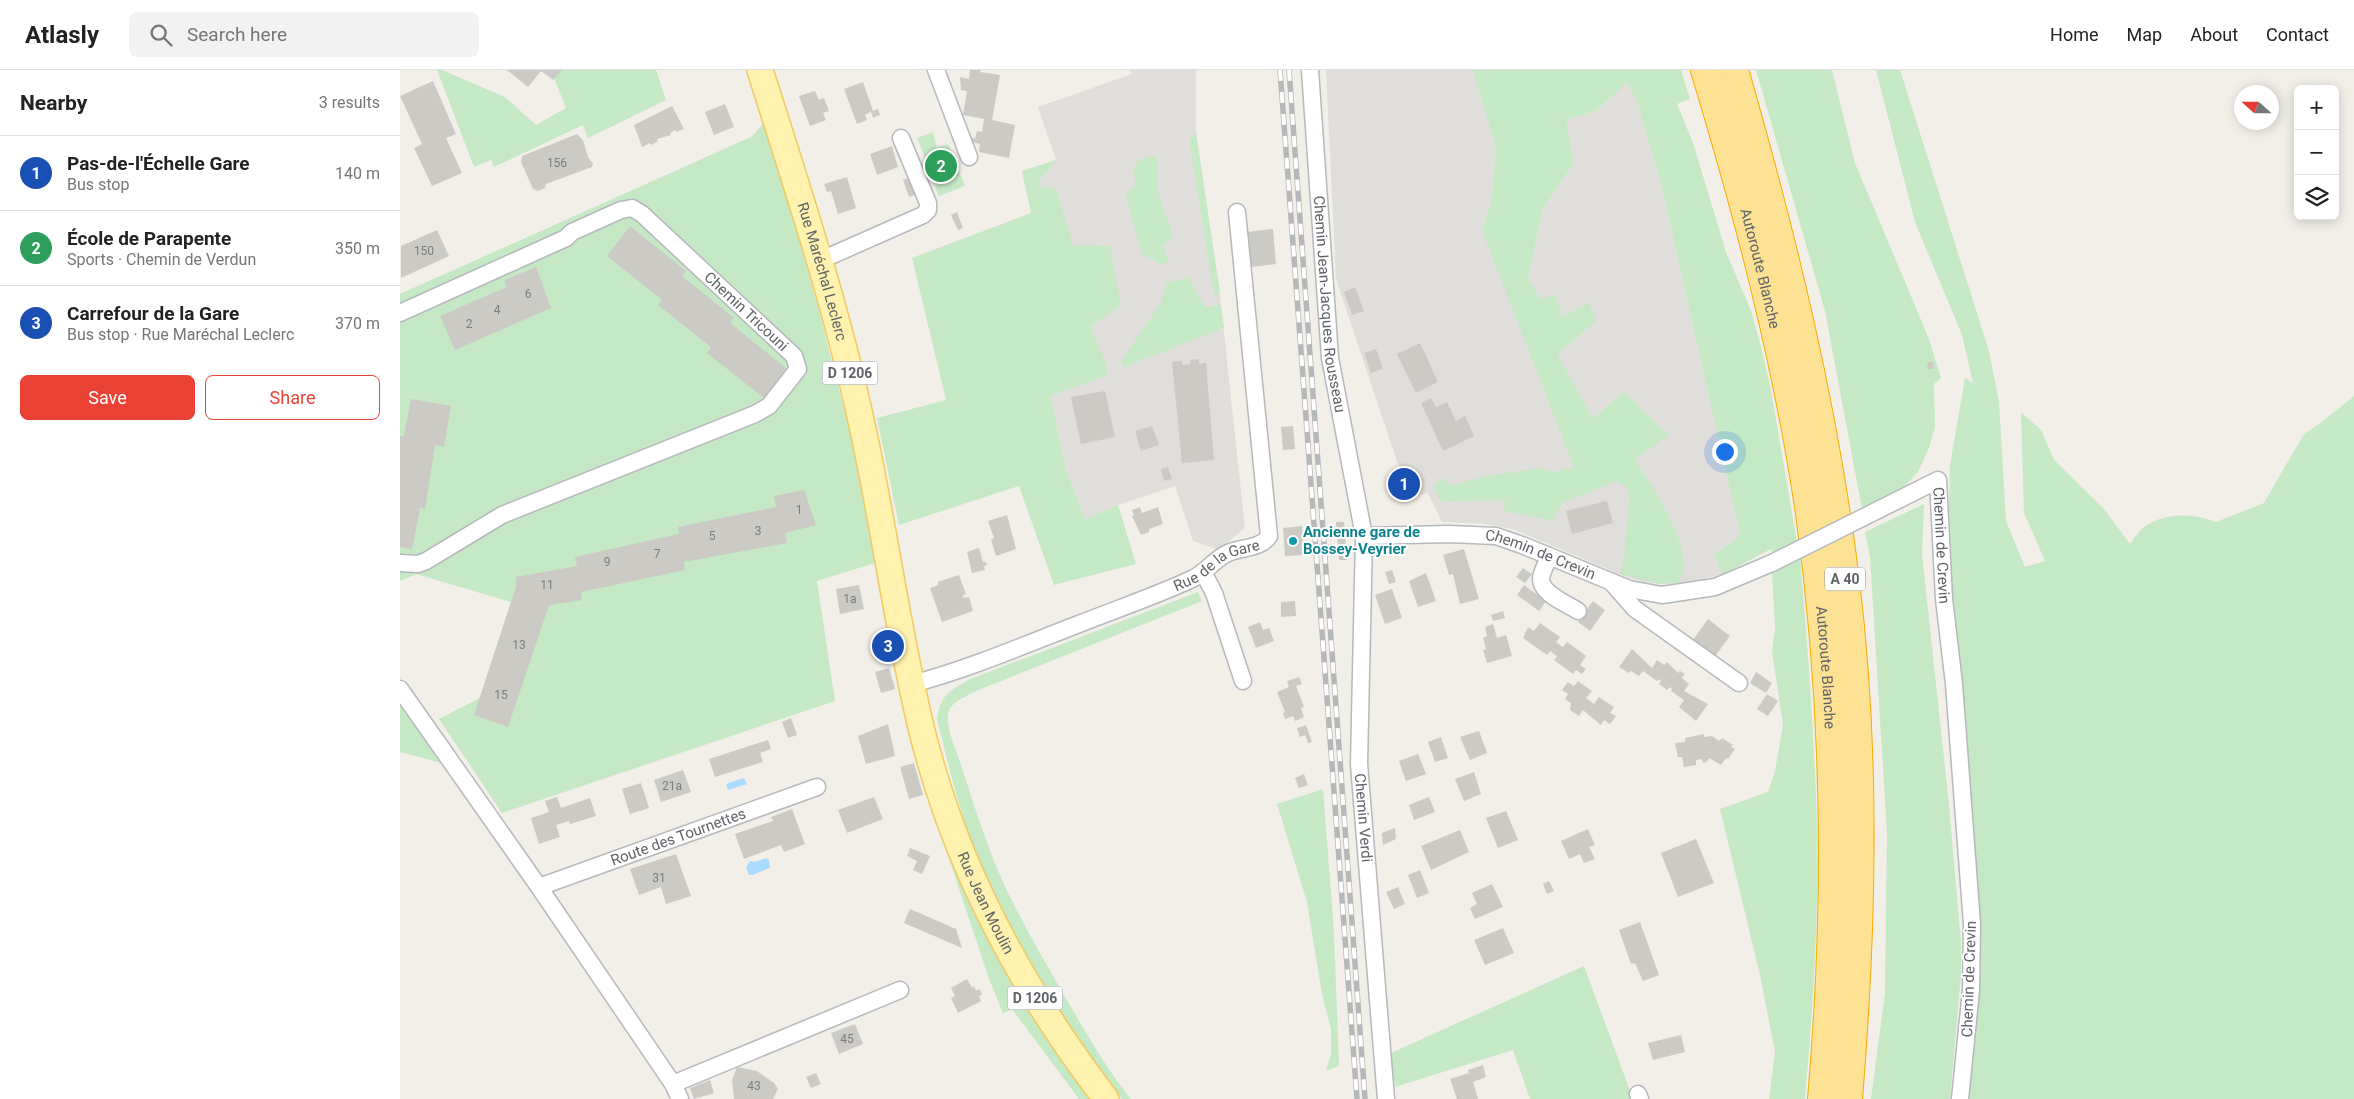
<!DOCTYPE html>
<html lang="en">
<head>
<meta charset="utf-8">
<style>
	:root { --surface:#fff; --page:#f2f2f2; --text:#222; --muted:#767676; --line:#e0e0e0; --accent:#ea4335 }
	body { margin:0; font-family:Roboto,sans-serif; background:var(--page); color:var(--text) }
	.controls { position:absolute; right:15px; top:15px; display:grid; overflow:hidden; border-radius:8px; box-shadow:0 2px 12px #0003 }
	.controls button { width:45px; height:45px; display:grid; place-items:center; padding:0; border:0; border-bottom:1px solid var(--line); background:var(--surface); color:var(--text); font:25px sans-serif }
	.compass { position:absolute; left:1834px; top:15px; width:45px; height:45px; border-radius:50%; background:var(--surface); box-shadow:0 2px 12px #0003; rotate:291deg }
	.you { position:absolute; left:1324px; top:381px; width:18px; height:18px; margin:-12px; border:4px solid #fff; border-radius:50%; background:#1a73e8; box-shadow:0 0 0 8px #1a73e833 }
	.badge { display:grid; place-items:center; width:32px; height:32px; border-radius:50%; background:var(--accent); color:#fff; font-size:16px; font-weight:700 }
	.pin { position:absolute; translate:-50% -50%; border:2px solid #fff; box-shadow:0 1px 5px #0006 }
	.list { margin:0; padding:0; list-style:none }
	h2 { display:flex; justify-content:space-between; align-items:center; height:65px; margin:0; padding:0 20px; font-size:21px }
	h2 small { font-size:16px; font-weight:400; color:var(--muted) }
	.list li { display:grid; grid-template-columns:32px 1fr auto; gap:15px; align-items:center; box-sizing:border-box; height:75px; padding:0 20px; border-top:1px solid var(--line) }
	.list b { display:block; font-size:19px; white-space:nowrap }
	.list p { margin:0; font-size:16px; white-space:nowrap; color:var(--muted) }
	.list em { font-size:16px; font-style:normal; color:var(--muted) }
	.actions { display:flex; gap:10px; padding:15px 20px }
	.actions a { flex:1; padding:11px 0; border:1px solid var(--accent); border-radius:8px; text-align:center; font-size:18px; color:var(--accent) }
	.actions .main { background:var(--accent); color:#fff }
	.icon { flex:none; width:28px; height:28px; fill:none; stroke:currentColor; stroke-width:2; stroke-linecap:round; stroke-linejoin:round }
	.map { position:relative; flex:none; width:1954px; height:1029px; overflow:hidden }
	header { display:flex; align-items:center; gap:30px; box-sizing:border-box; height:70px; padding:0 25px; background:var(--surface); border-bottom:1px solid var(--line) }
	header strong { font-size:24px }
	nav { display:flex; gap:28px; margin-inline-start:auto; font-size:18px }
	.search { width:350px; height:45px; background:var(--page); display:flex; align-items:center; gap:12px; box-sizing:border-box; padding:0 18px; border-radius:8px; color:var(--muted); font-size:19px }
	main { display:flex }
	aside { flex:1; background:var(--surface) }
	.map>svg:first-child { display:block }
	.industrial { fill:#e0deda }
	.green { fill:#c5e8c5 }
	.water { fill:#aadaff }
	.building { fill:#cccac5 }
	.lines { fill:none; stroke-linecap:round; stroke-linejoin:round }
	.street-casing { stroke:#b5b8bc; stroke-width:19 }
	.primary-casing { stroke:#f2c960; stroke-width:28 }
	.highway-casing { stroke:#f9ab00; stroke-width:30 }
	.street { stroke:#fff; stroke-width:16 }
	.primary { stroke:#fff2af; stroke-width:25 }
	.highway { stroke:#fde293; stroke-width:28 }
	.rail-casing { stroke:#b6b7b8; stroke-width:5.5 }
	.rail { stroke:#fff; stroke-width:4; stroke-dasharray:11; stroke-linecap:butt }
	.street-bridge-casing { stroke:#b5b8bc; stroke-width:19; stroke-linecap:butt }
	.street-bridge { stroke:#fff; stroke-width:16 }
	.culture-dot { fill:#0f9aa8; stroke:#fff; stroke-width:2 }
	.labels { text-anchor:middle; stroke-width:4; stroke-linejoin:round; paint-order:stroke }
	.number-label { font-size:12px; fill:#7a7d7f }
	.shield { fill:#fff; stroke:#8f9295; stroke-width:1 }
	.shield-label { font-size:14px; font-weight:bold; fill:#5f6368 }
	.street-label { font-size:15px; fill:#5f6368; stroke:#fff }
	.culture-label { font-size:15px; font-weight:bold; fill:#0d838f; stroke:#fff; text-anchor:start }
</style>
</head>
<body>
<header>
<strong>Atlasly</strong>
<div class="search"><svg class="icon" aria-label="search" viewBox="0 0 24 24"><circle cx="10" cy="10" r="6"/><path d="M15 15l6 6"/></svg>Search here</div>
<nav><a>Home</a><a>Map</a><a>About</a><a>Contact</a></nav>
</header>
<main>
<aside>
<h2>Nearby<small>3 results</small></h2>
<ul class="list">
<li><span class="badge" style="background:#1a4fb4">1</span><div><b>Pas-de-l'Échelle Gare</b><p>Bus stop</p></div><em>140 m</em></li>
<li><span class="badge" style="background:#2e9e5b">2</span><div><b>École de Parapente</b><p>Sports · Chemin de Verdun</p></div><em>350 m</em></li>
<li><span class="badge" style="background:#1a4fb4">3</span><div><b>Carrefour de la Gare</b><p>Bus stop · Rue Maréchal Leclerc</p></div><em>370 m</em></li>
</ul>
<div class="actions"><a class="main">Save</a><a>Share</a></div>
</aside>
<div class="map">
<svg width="1954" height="1029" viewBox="0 0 1954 1029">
	<rect width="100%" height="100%" fill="#f1efe8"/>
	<g class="industrial">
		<path d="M730,0H796V63L819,217L845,458L828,472V483L793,471L775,416L718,435L686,449L666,401L651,326L674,316L622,101L656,90L638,37L732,4Z"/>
		<path d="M926,0H1072L1096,77L1091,132L1082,161L1128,208L1143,138L1174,93L1166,50L1196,41L1227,11L1237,32L1261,114L1340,465L1314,485L1323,504L1290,512L1260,514L1244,512L1226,507L1113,459L1085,454L1042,452L1028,423L1014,426L1006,405L998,394L936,209Z"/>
	</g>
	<g class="green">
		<path d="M37,0H42L105,27L136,55L166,38L151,0H256L266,30L188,68L183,55L94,97L91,90L74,97Z"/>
		<path d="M1072,0H1281L1290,29L1277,34L1293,73L1326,182L1351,241L1358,265L1370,315L1397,472L1372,483L1371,479L1323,504L1314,485L1340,465L1261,114L1237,32L1227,12L1196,41L1166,50L1174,93L1143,138L1128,209L1141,229L1155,225L1163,246L1188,233L1197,251L1157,284L1193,348L1224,322L1269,365L1235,390C1253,417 1283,462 1284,495C1285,501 1280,508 1278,513L1260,514L1220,504L1224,488L1230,423L1225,416L1217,411L1162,433L1153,451L1104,441L1105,430L1042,432L1034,418L1039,410L1045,408L1050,416L1086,406L1139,398L1155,402L1174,397L1082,161L1091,132L1096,77Z"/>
		<path d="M1356,0H1432L1455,93L1529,269L1541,308L1534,314L1535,357L1529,378L1518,402L1500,421L1462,439L1425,241Z"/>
		<path d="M1476,0H1500L1589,281L1599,332L1606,451L1625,497L1645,491L1624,443L1621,342L1641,360L1654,390L1703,438L1730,474C1734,469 1738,462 1743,458C1763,442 1793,443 1816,452L1864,433L1904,364L1922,352L1954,326V1029H1569L1580,885L1557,562L1548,476L1550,395L1565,308L1573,313L1562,265L1515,152Z"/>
		<path d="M365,52L418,237L451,367L475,493L417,511L435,631L102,743L39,649L80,628L111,532L16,504L0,511V224L351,67Z"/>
		<path d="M533,62L537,78L548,74L565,116L539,126L526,94L541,88L538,79L524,85L517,68Z"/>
		<path d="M796,63L820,224H814L789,70Z"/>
		<path d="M748,87H757L758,123L773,166L763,176L769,192L760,194L742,184L726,127L731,118L736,117L733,101L738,91Z"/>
		<path d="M656,90L638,112L643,118H654L657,123L673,175L710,176L721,236L690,256L707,297L706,306L651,326L666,401L686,449L718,435L736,494L654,515L619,416L499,455L477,348L546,330L512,188L631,143L622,101Z"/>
		<path d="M788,207L805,237L821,235L824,258L724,297L721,291L762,231L766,213Z"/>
		<path d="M1524,434L1522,484L1549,735L1561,872V904L1550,1029H1471L1485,923L1487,762L1470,487L1465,462Z"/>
		<path d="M1400,488C1408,576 1414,664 1417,753C1419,845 1413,937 1405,1029H1369L1375,982L1360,905L1320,739L1368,722L1375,701L1383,655L1372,581L1375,558L1372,501Z"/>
		<path d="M798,522L802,531L591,615C581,619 553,630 549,640C544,656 556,679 561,695C570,723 579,751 589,778C608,830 638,879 665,927C686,962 705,997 731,1029H722C654,943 590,840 559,734C551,706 544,678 537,649C541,625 548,622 568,610Z"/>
		<path d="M0,629L45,694L0,682Z"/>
		<path d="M923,719L934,862L939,996L926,1001L931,984V959L922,924L907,832L877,734Z"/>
		<path d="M547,782C585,871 629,953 690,1029H679L612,939L603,943L589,909Z"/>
		<path d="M1184,896L1233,1029H1130L1113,980L995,1017L991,983Z"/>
	</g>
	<g class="water">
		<path d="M344,708L347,714L328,720L326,714Z"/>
		<path d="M366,788L369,790L370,798L352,805H349L346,798L350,791L355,792Z"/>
	</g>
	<g class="building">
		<path d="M107,0H162L153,10L141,1L128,17Z"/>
		<path d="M570,0H581L580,2L600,5L592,50L615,55L609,88L579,82L580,74L572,72V68L575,69L577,61L582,62L584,49L563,45L567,21L561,20L560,7L569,9Z"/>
		<path d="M33,11L56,64L46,68L62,103L32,116L14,78L22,74L0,26Z"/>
		<path d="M463,12L473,41L478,39L480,45L473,48L471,42L465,45L467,50L457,54L444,19Z"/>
		<path d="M415,21L419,30L424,28L429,41L423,43L426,50L410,56L399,26Z"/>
		<path d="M325,34L334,57L314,65L305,42Z"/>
		<path d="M272,36L284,59L276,62L275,60L270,63L271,65L257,69L258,71L251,75L250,73L242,77L234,55Z"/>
		<path d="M177,64L183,70L188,87L193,94L192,97L146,114L145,118L138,121L133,119L121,92L122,86Z"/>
		<path d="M492,76L498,97L477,105L470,84Z"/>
		<path d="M538,79L541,88L527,93L524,85Z"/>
		<path d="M447,107L456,138L438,144L431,121L427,122L424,114Z"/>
		<path d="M510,107L517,124L509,127L503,110Z"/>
		<path d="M557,142L563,158L558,160L551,145Z"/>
		<path d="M230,156L286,201L282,206L334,248L330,253L387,299L364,328L307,283L311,277L258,235L262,230L207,186Z"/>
		<path d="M873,159L876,194L851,197L847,162Z"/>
		<path d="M37,160L49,186L1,208V176Z"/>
		<path d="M136,197L151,238L55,280L40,246L107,217L104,210Z"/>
		<path d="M955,217L964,241L952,245L944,222Z"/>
		<path d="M1020,273L1038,312L1016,323L997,284Z"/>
		<path d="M976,279L983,299L971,303L964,283Z"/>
		<path d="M799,289V294L806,293L814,390L782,393L772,292L782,291V295L790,294V290Z"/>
		<path d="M1528,292H1534L1533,299H1527Z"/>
		<path d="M705,321L715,367L681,374L671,327Z"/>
		<path d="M1031,328L1036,337L1047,332L1056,351L1065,346L1074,366L1043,381L1021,333Z"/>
		<path d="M11,329L51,336L44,377L35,375L25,439L20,438L12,479L0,477V366H4Z"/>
		<path d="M752,356L759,375L741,381L735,361Z"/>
		<path d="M893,356L895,379L883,380L881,357Z"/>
		<path d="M768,397L772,409L764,411L761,399Z"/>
		<path d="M404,420L416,455L385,463L387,473L284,492L285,500L181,522L182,530L149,535L108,657L74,645L116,517V507L177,496L175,487L279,464L278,457L376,437L374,426Z"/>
		<path d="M1207,431L1213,453L1172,464L1166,441Z"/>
		<path d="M740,437L742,443L758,437L763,454L749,459V462L741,465L732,446L734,445L732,440Z"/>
		<path d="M607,445L616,479L596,486L591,470L594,468L588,451Z"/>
		<path d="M936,452H944L947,490H939Z"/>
		<path d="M902,456L904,485L885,486L883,458Z"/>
		<path d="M579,478L583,492H586L587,495L584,496L585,500L572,503L567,482Z"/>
		<path d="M1064,479L1079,529L1060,534L1053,504L1049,505L1043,485Z"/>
		<path d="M1123,498L1132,504L1125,513L1116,507Z"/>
		<path d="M992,500L996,512L989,514L985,502Z"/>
		<path d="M1026,503L1036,531L1018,537L1009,511Z"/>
		<path d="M559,505L566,524L563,525V528L569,527L573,541L542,552L530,518L538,515V512Z"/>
		<path d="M459,515L464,539L440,544L436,519Z"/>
		<path d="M1124,515L1146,531L1139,541L1117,525Z"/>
		<path d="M992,519L1002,548L985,554L975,525Z"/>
		<path d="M895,531L896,546L881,547V532Z"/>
		<path d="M1193,531L1205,540L1190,561L1178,552Z"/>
		<path d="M1103,541L1105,548L1093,551L1091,545Z"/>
		<path d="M1308,549L1330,566L1316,585L1293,570Z"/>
		<path d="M860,552L863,560L869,558L874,571L856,578L848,557Z"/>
		<path d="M1140,553L1160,567L1156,572L1163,577L1167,572L1186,586L1180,595L1186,599L1182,604L1176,600L1173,604L1154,590L1157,586L1150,581L1147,585L1123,568L1128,557L1134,561Z"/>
		<path d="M1093,554L1097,568L1106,565L1112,586L1087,593L1083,580L1086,579L1083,568L1087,566L1085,557Z"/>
		<path d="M1232,579L1252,598L1257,590L1264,595L1267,592L1278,603L1280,601L1285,604L1282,608L1289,614L1284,621L1308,634L1296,651L1279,637L1284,630L1271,621L1272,619L1270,617L1267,620L1259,614L1261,611L1259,609L1257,611L1243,601L1239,606L1231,601L1229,603L1219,597Z"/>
		<path d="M489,598L495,619L481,623L475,602Z"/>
		<path d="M1356,602L1372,613L1366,623L1350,613Z"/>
		<path d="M899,607L902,614L896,616L904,637L901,638L904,647L895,651L893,646L885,649L883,643L885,642L877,622L889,617L887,611Z"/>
		<path d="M1178,611L1192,621L1186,628L1194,634L1199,627L1214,637L1210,643L1216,646L1210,654L1204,650L1201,655L1183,640L1179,646L1170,640L1171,633L1165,629L1168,624L1162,620L1168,612L1174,616Z"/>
		<path d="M1367,624L1378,631L1368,646L1357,639Z"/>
		<path d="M391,648L397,665L388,668L382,652Z"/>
		<path d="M488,654L495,686L466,694L458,666Z"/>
		<path d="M906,655L912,672L908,673L905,665L900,667L897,658Z"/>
		<path d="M1079,661L1087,683L1070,690L1060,667Z"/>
		<path d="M1304,664V667L1312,666L1319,671L1322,668L1333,675L1331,677L1335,679L1328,689L1326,688L1321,695L1309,688L1307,692L1303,693L1302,689L1296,690V695L1284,697L1282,687H1278L1275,673L1285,672V668Z"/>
		<path d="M1041,667L1048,688L1035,692L1028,672Z"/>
		<path d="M368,670L371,679L360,683L363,692L315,707L309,689Z"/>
		<path d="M1018,684L1026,704L1006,711L999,691Z"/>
		<path d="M514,693L523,725L509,729L500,697Z"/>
		<path d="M283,700L291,722L261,732L254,710Z"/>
		<path d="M1074,702L1081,724L1064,731L1055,709Z"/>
		<path d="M904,704L908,715L899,718L895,708Z"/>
		<path d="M241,713L249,738L230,744L222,719Z"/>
		<path d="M157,727L161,738L190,728L196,746L170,754L169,751L156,755L160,767L139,774L131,748L149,742L145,731Z"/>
		<path d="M474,727L483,749L447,763L438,740Z"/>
		<path d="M1029,727L1035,742L1014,750L1009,735Z"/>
		<path d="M392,739L405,774L384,782L381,775L344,789L335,764L373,751L371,747Z"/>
		<path d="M1106,741L1118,770L1098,778L1086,748Z"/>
		<path d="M995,758L996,769L983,775L982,763Z"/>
		<path d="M1188,759L1195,775L1189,777L1195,789L1184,793L1180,784L1169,789L1161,771Z"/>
		<path d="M1060,760L1069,782L1031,800L1021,776Z"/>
		<path d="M1296,769L1314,813L1278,827L1261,783Z"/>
		<path d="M510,778L530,786L522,804L513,800L517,791L507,786Z"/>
		<path d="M276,784L291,826L266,834L261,817L239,825L230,799Z"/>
		<path d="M1020,800L1029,823L1017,828L1008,805Z"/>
		<path d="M1149,811L1154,821L1147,824L1143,814Z"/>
		<path d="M1092,814L1103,837L1075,849L1070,838L1077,834L1072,823Z"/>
		<path d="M998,817L1005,834L994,839L986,822Z"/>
		<path d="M510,839L556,859L562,878L504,853Z"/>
		<path d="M1240,852L1259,905L1243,911L1235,893L1231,894L1219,860Z"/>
		<path d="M1103,858L1114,883L1085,895L1074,870Z"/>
		<path d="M567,909L572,918L574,916L576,921L579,919L582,924L579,926L581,931L558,943L551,928L555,926L551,918Z"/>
		<path d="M455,954L463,974L439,984L431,963Z"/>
		<path d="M1281,965L1285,982L1253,990L1248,973Z"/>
		<path d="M1083,995L1086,1007L1073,1012L1078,1029H1057L1050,1009L1069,1003L1068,1000Z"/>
		<path d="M337,997L357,1001L374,1013L378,1019L373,1029H334L332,1010Z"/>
		<path d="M416,1003L421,1014L411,1018L406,1007Z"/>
		<path d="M310,1010L314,1023L294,1029L290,1018Z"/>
	</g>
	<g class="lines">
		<g class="street-casing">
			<g id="street">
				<path d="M536,0L569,87"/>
				<path id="s1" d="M910,0L930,288L964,466L959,694L986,1029"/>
				<path d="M419,191L523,145L528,140V133L501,68"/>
				<path id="s2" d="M0,243L166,168L172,162L221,140L232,138L242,144L394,286L398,299L369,336L355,344L102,445L26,491L18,494L0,493"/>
				<path id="s3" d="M1500,429L1538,410L1544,529L1554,614L1572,854L1571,920L1560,1029"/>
				<path id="s4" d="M964,466L1049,464L1096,466L1122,475L1229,519L1262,525L1315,517L1372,493"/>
				<path d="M1149,486C1147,493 1142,501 1141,508C1140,524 1168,534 1178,541"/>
				<path d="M803,502L814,523L843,611"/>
				<path d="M1212,513L1235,539L1339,613"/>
				<path id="s5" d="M512,614C569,599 624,575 679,554C717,539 755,526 792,509C806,503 814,489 828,483C841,477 861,479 869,466L837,142"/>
				<path d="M0,619L139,817L273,1014L280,1029"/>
				<path id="s6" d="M139,817L417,717"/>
				<path d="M273,1014L500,920"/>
				<path d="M1238,1024L1240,1029"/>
			</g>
		</g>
		<g class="primary-casing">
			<g id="primary">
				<path id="s7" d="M360,0C397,117 436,234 462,355C484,455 497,557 521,657C554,794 621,918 706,1029"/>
			</g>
		</g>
		<g class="highway-casing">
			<g id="highway">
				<path id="s8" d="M1305,0C1349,145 1388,293 1410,443C1437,637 1439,834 1422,1029"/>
				<path d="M1334,0C1382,168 1424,337 1445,511C1466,683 1462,857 1448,1029"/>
			</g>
		</g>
		<use href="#street" class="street"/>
		<use href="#primary" class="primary"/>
		<use href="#highway" class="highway"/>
		<g class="rail-casing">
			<g id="rail">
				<path d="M880,0L957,1029"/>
				<path d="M889,0L965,1029"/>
			</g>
		</g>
		<use href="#rail" class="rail"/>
		<g class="street-bridge-casing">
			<path id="street-bridge" d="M1372,493L1500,429"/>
		</g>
		<use href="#street-bridge" class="street-bridge"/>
	</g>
	<circle class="culture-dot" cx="893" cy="471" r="5"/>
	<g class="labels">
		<g class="number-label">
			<text x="157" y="97">156</text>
			<text x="24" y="185">150</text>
			<text x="128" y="228">6</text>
			<text x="97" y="244">4</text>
			<text x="69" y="258">2</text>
			<text x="399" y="444">1</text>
			<text x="358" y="465">3</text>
			<text x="312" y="470">5</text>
			<text x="257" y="488">7</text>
			<text x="207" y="496">9</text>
			<text x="147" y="519">11</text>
			<text x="450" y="533">1a</text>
			<text x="119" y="579">13</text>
			<text x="101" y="629">15</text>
			<text x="272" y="720">21a</text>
			<text x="259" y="812">31</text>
			<text x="447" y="973">45</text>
			<text x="354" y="1020">43</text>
		</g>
		<g class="shield">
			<rect x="422.5" y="291.5" width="55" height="23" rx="4"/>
			<rect x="1425" y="497.5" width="40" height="23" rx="4"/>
			<rect x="607.5" y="916.5" width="55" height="23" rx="4"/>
		</g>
		<g class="shield-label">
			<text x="450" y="308">D 1206</text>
			<text x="1445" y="514">A 40</text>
			<text x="635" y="933">D 1206</text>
		</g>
		<g class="street-label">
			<text dy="5" stroke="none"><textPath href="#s8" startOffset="206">Autoroute Blanche</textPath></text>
			<text dy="5" stroke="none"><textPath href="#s7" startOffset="211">Rue Maréchal Leclerc</textPath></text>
			<text dy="5" stroke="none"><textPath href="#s1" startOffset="235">Chemin Jean-Jacques Rousseau</textPath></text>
			<text dy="5" stroke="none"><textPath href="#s2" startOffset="410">Chemin Tricouni</textPath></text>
			<text dy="5" stroke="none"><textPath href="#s3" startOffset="108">Chemin de Crevin</textPath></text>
			<text dy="5" stroke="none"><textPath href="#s4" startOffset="180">Chemin de Crevin</textPath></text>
			<text dy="5" stroke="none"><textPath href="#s5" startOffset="328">Rue de la Gare</textPath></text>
			<text dy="5" stroke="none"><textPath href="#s8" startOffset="611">Autoroute Blanche</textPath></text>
			<text dy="5" stroke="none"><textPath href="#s1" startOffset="752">Chemin Verdi</textPath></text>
			<text dy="5" stroke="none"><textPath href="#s6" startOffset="148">Route des Tournettes</textPath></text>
			<text dy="5" stroke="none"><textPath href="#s7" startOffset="865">Rue Jean Moulin</textPath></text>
			<text transform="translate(1569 909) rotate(-88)" y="5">Chemin de Crevin</text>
		</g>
		<g class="culture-label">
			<text x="903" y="467">Ancienne gare de<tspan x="903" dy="17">Bossey-Veyrier</tspan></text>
		</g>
	</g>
</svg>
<div class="controls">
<button>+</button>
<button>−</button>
<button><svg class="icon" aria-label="layers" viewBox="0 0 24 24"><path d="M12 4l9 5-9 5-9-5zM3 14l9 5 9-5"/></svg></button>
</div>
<svg class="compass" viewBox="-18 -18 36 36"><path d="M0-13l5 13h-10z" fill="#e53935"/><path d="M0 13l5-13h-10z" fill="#767676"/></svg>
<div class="you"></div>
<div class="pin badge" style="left:1004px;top:414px;background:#1a4fb4">1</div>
<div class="pin badge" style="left:541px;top:96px;background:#2e9e5b">2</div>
<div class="pin badge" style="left:488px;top:576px;background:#1a4fb4">3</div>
</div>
</main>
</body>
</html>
